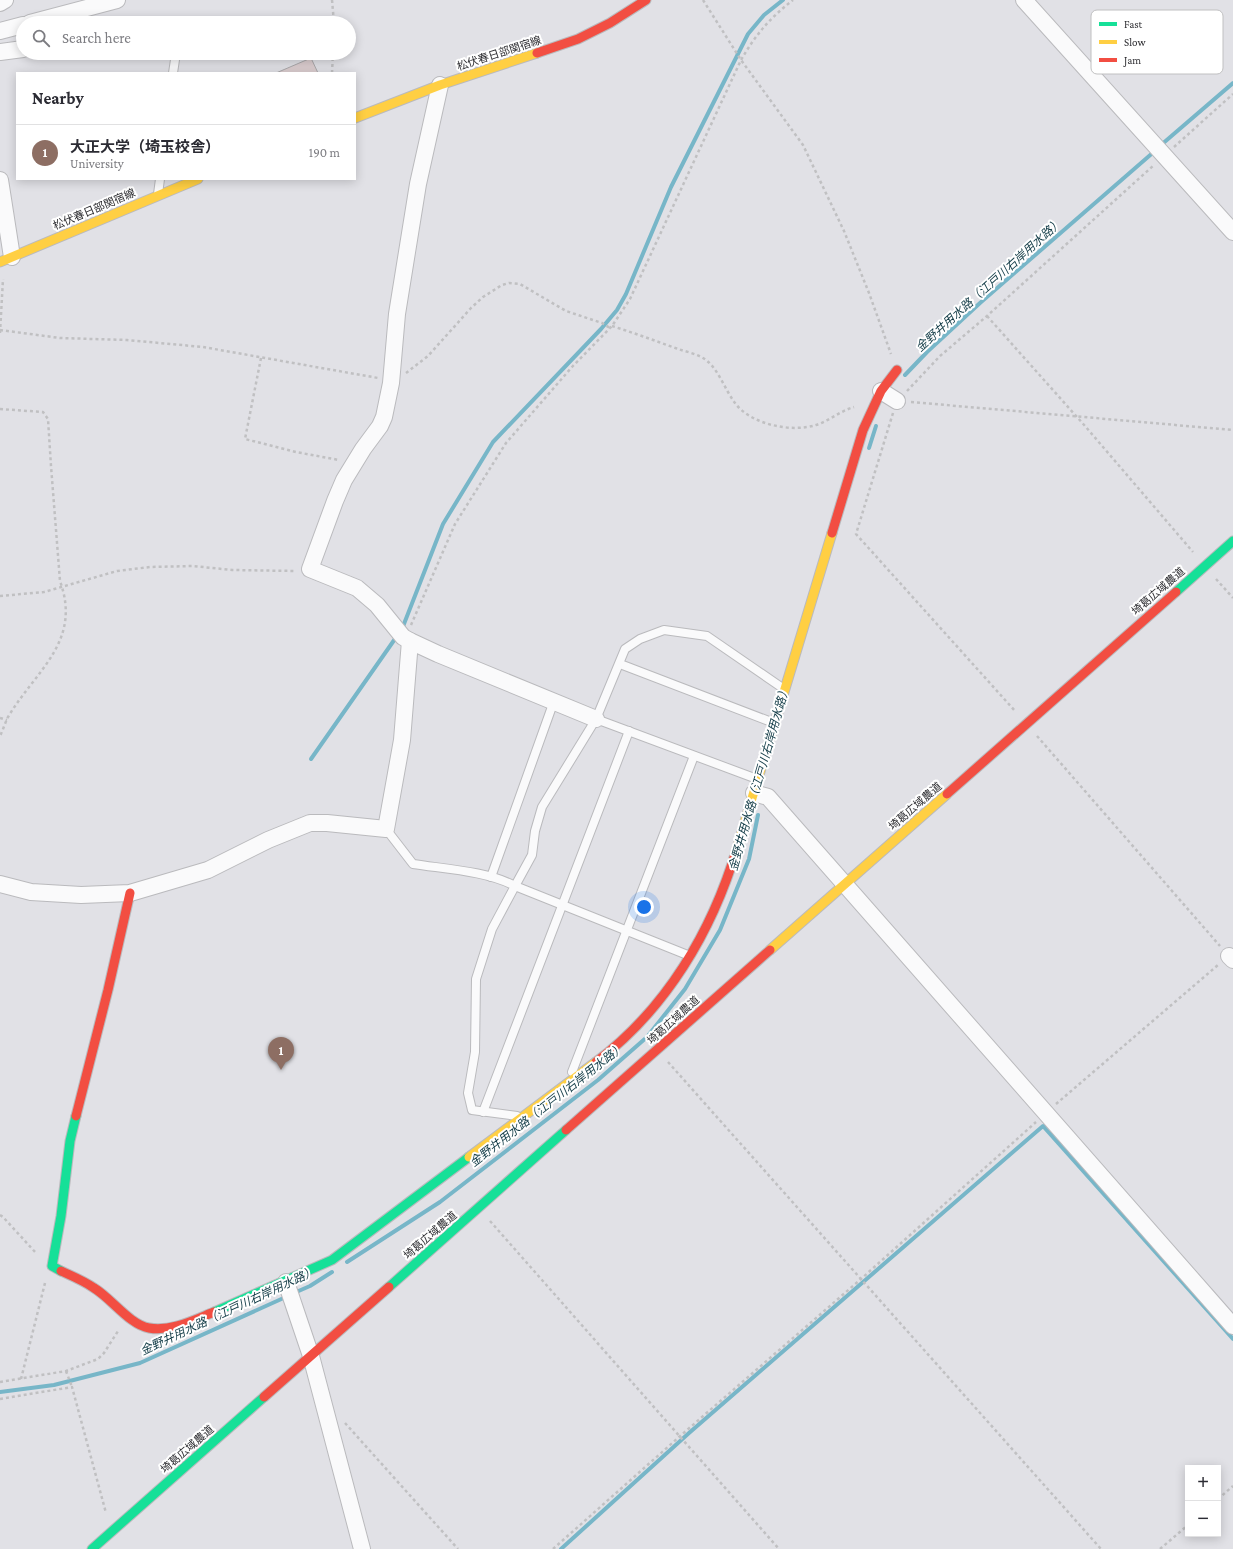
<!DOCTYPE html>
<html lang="en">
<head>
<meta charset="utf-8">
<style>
	:root { --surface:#fff; --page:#f2f2f3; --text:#2b2b33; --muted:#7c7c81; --line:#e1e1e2; --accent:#6b6b70 }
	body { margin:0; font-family:"Crimson Pro","Noto Sans JP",serif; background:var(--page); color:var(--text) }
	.controls { position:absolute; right:12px; bottom:12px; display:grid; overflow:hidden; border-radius:0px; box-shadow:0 2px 10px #0003 }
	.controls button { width:36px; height:36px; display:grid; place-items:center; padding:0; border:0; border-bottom:1px solid var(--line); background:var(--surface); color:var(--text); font:20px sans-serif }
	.you { position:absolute; left:644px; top:907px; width:14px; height:14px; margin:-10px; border:3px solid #fff; border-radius:50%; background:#1a73e8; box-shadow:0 0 0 6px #1a73e833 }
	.badge { display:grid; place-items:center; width:26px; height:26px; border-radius:50%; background:var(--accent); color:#fff; font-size:13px; font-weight:700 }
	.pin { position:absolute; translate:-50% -33px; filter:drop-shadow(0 1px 2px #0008) }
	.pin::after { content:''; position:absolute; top:21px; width:14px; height:12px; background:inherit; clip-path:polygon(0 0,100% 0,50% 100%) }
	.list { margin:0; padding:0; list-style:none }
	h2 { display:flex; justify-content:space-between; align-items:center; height:52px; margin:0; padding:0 16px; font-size:17px }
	h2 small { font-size:13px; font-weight:400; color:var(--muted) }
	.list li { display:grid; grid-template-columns:26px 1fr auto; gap:12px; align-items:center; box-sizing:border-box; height:56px; padding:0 16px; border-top:1px solid var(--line) }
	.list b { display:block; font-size:15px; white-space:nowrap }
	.list p { margin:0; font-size:13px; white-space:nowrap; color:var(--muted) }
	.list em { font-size:13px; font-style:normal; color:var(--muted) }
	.icon { flex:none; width:22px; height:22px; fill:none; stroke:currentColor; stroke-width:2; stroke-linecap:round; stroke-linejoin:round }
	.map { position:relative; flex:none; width:1233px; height:1549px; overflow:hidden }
	.search { position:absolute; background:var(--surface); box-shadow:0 2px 10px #0003; left:16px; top:16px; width:340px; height:44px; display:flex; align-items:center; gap:10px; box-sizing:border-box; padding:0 14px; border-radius:22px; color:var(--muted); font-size:15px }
	.panel { position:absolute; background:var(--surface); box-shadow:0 2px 10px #0003; left:16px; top:72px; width:340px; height:108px; border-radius:0px }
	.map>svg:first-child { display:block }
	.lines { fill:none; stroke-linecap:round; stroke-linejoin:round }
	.stream { stroke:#77b6c8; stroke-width:4 }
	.building { fill:#dbcdcf; stroke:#aba9ab }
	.lane-casing { stroke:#bababd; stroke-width:10 }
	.street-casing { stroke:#bababd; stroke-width:18 }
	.fast-casing { stroke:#bababd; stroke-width:11 }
	.slow-casing { stroke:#bababd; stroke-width:11 }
	.jam-casing { stroke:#bababd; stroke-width:11 }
	.path { stroke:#c0c0c2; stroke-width:2.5; stroke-dasharray:3 3; stroke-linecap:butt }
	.lane { stroke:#fafafb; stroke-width:8 }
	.street { stroke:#fafafb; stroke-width:16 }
	.fast { stroke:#16e098; stroke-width:9 }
	.slow { stroke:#ffcf43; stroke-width:9 }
	.jam { stroke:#f24e42; stroke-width:9 }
	.labels { text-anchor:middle; stroke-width:4; stroke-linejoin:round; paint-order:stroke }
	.street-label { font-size:11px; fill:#2c2c30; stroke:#fff }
	.water-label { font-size:12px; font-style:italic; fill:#133c47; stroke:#fff }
	.key { fill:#fff; stroke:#c0c0c1; stroke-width:1 }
	.key-label { font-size:11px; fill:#2c2c30 }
</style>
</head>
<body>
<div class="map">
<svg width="1233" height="1549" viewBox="0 0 1233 1549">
	<rect width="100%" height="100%" fill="#e1e1e6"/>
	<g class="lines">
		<g class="stream">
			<path d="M1161,145L1233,83"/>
			<path d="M905,375L927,352L980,303L1156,150"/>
			<path d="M869,448L876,426"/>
			<path d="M402,629L443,524L493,442L601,329L617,310L626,294L671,187L748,34L764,15L783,0"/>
			<path d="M311,759L397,636"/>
			<path d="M347,1262L440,1202L598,1080L647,1037L685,989L720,930L749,859L758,815"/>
			<path d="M294,1293L310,1286L332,1272"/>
			<path d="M0,1392L54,1385L140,1363L288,1296"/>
			<path d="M561,1549L689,1433L1043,1126L1233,1339"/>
		</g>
	</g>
	<path class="building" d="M311,58L318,73H276Z"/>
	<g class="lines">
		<g class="lane-casing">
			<g id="lane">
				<path d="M173,73L176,53"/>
				<path d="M158,194L160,179"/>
				<path d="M620,664L774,723"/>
				<path d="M596,719L757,779"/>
				<path d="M386,829L413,864C445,869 487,871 515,886L492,929L476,979L475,1052L468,1093L472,1110L517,1116"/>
				<path d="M491,877L554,701"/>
				<path d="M690,956L515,886L532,855L535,831L542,807L596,719L625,649L640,639L664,630L707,636L784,689"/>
				<path d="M572,1072L694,756"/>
				<path d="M483,1112L629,731"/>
			</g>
		</g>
		<g class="street-casing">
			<g id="street">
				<path d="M1024,0L1233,232"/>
				<path d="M0,3L5,0"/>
				<path d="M30,23L117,0"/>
				<path d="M0,31L23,25"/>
				<path d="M0,52L23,49"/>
				<path d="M440,85L418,184L397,314L391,383L384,417L380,426L363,449L344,480L335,501L310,569L357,588L377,605L403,637L410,641L438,654L596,719"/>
				<path d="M0,180L12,257"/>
				<path d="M881,391L897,401"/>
				<path d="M754,793L768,797L1233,1326"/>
				<path d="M0,884L31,892L81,895L130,893L208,870L268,840L310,823H327L386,829L402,740L410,641"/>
				<path d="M1229,956L1233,960"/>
				<path d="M286,1282L311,1356L362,1549"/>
			</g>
		</g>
		<g class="fast-casing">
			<g id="fast">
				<path d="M1176,592L1233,541"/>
				<path d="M61,1271L52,1266L61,1216L70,1141L76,1116"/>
				<path d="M389,1287L566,1130"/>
				<path d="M214,1312L332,1260L469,1157"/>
				<path d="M92,1549L264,1397"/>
			</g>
		</g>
		<g class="slow-casing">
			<g id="slow">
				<path d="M355,118L440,85L537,53"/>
				<path d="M0,262L198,179"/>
				<path d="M737,848L832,533"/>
				<path d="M770,950L947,794"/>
				<path d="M469,1157L596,1062"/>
			</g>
		</g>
		<g class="jam-casing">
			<g id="jam">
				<path d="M537,53L578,39L610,23L646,0"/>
				<path d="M832,533L863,430L881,391L897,370"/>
				<path d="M947,794L1176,592"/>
				<path d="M596,1062C666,1009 712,932 737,848"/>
				<path d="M76,1116L108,990L130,893"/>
				<path d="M566,1130L770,950"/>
				<path d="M61,1271C72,1276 84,1281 94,1288C111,1298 130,1325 149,1328C171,1332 194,1320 214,1312"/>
				<path d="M264,1397L389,1287"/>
			</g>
		</g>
		<g class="path">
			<path d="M332,0L334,23"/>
			<path d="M703,0L741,60L803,145L844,231L869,293L891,354"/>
			<path d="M332,73L333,53"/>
			<path d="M1174,147L1233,94"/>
			<path d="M987,316L1085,426L1193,552"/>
			<path d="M612,326C634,333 656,341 678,349C687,352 698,354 706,360C719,370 725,390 735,403C750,424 791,433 816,425C829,421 840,411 854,407"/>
			<path d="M0,330L60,338L127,340L203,347L378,378"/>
			<path d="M0,333L3,279"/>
			<path d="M261,358L245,439L296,452L339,460"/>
			<path d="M406,373L428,356L471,308L483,297L502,285L509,283L520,284L566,311L602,323L610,328"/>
			<path d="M907,391L940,356L987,316L1154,165"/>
			<path d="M911,402L1233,430"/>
			<path d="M0,409L43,412L48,419L51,466L60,581C82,642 36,670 8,717C5,723 3,730 0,736"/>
			<path d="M893,413L856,534L1015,711"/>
			<path d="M1216,579L1233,598"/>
			<path d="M0,596L44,592L117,571L150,567L193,566L232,570L296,571"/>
			<path d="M411,625L455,524L506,443L572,367L612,326L630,299L741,60C756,34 770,18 793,0"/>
			<path d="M0,718L7,720"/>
			<path d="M1037,736L1220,946"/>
			<path d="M668,1062L1101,1549"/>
			<path d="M1056,1104L1218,965"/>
			<path d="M0,1215L3,1217L36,1253"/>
			<path d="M490,1221L779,1549"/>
			<path d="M66,1371L72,1387"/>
			<path d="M21,1379L45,1283"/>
			<path d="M0,1382L66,1371L98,1359L104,1353L118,1331"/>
			<path d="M0,1399L72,1387L106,1513"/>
			<path d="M345,1423L458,1549"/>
			<path d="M1218,1499L1233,1486"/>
			<path d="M553,1549L679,1437L861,1279L1036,1122"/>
			<path d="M1160,1549L1188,1525"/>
		</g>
		<use href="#lane" class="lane"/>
		<use href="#street" class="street"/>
		<use href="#fast" class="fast"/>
		<use href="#slow" class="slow"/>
		<use href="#jam" class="jam"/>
	</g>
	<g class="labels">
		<g class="street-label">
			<text transform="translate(499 53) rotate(-18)" y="4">松伏春日部関宿線</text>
			<text transform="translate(94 209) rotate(-23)" y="4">松伏春日部関宿線</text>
			<text transform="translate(1158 591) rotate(-41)" y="4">埼葛広域農道</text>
			<text transform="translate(915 806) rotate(-41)" y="4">埼葛広域農道</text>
			<text transform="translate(673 1020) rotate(-42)" y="4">埼葛広域農道</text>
			<text transform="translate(430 1235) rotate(-41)" y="4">埼葛広域農道</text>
			<text transform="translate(187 1449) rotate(-41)" y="4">埼葛広域農道</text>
		</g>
		<g class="water-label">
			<text transform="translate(989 285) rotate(-42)" y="4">金野井用水路（江戸川右岸用水路）</text>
			<text transform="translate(759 778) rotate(-74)" y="4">金野井用水路（江戸川右岸用水路）</text>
			<text transform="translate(547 1105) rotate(-38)" y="4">金野井用水路（江戸川右岸用水路）</text>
			<text transform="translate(228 1311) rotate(-25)" y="4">金野井用水路（江戸川右岸用水路）</text>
		</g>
	</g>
	<rect x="1091" y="10" width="132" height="64" rx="6" class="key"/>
	<rect x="1099" y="22" width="18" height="4" fill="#16e098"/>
	<rect x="1099" y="40" width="18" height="4" fill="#ffcf43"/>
	<rect x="1099" y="58" width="18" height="4" fill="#f24e42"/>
	<g class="key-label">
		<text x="1124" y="28">Fast</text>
		<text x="1124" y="46">Slow</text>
		<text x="1124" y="64">Jam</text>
	</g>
</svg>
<div class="controls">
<button>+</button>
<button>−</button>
</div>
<div class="you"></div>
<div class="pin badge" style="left:281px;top:1070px;background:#8d6e63">1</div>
<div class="search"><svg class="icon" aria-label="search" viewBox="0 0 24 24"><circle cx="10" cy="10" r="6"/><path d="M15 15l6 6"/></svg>Search here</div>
<section class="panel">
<h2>Nearby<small></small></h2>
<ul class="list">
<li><span class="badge" style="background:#8d6e63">1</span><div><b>大正大学（埼玉校舎）</b><p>University</p></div><em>190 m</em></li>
</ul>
</section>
</div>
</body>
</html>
